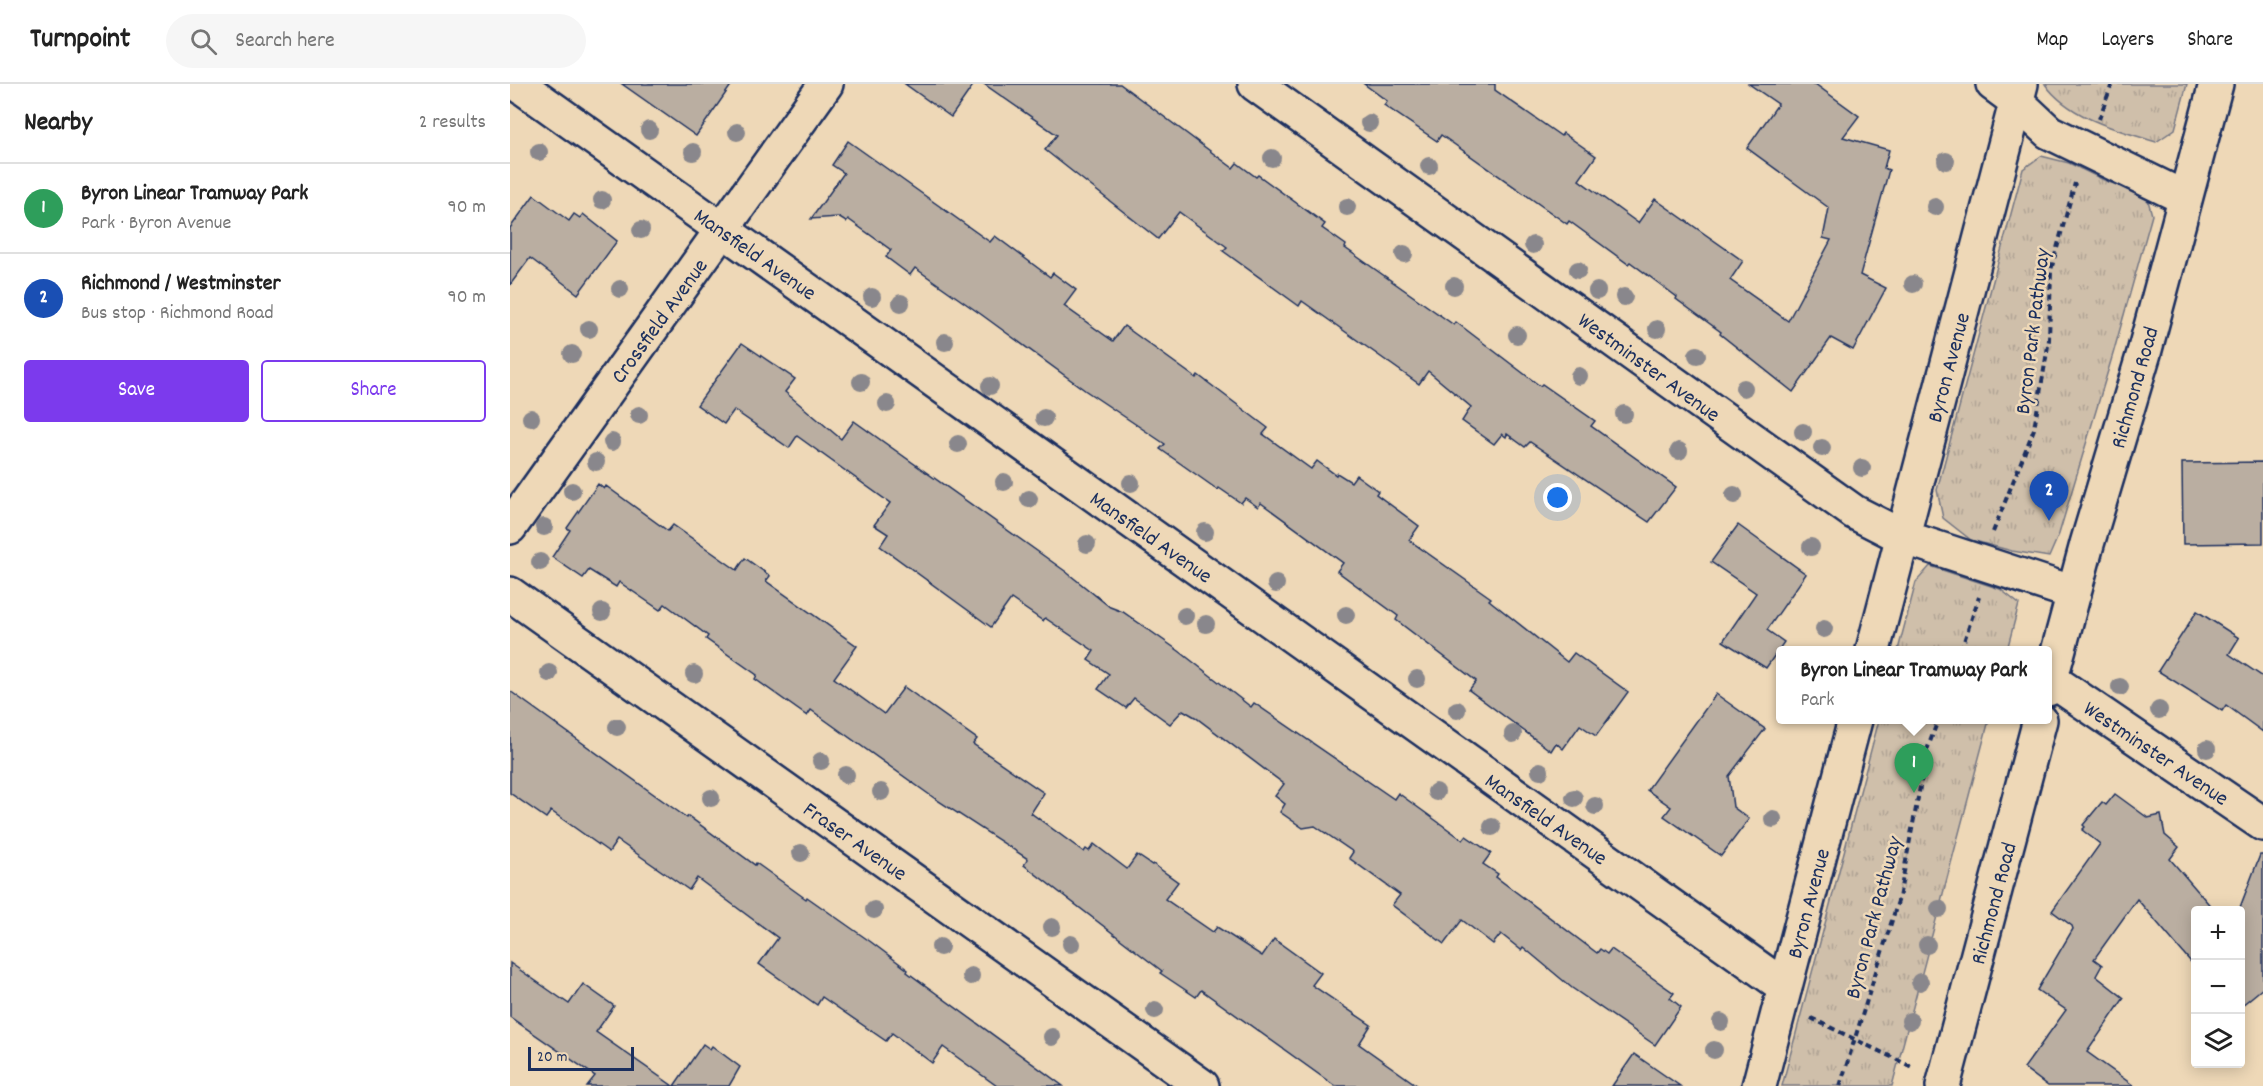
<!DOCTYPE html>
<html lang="en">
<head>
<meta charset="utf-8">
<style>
	:root { --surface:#fff; --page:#f6f6f6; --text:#222; --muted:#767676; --line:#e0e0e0; --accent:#7c3aed }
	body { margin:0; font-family:Dekko,sans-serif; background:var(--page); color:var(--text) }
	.controls { position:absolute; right:18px; bottom:18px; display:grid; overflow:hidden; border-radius:6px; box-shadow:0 3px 15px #0003 }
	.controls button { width:54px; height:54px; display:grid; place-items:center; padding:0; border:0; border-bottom:2px solid var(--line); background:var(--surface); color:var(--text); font:30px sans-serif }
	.scale { position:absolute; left:18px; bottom:15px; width:106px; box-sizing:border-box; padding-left:6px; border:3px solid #1b2f5e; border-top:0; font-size:16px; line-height:21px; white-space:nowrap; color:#1b2f5e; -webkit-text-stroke:4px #eed8b7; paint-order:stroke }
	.you { position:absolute; left:1048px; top:414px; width:21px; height:21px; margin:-15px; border:4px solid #fff; border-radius:50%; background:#1a73e8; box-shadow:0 0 0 9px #1a73e833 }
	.badge { display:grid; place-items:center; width:39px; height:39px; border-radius:50%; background:var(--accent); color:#fff; font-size:20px; font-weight:700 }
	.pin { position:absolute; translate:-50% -50px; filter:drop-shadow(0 2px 3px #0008) }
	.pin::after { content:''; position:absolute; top:32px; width:21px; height:18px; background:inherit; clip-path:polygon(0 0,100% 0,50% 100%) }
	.popup { position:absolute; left:1266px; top:562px; width:276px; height:78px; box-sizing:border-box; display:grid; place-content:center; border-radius:6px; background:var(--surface); filter:drop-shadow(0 2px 4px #0005); font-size:20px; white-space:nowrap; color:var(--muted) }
	.popup b { font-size:22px; color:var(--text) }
	.popup::after { content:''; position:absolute; left:50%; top:100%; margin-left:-12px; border:12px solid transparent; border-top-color:var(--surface) }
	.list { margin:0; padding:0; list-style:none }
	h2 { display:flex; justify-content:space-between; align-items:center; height:78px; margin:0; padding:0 24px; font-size:26px }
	h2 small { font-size:20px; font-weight:400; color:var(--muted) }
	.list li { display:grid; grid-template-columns:39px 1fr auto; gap:18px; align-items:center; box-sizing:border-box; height:90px; padding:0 24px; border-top:2px solid var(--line) }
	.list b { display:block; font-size:22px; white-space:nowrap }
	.list p { margin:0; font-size:20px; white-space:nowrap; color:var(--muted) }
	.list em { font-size:20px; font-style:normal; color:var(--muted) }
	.actions { display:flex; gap:12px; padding:18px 24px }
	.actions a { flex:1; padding:14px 0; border:2px solid var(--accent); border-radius:6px; text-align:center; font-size:21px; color:var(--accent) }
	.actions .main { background:var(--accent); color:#fff }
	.icon { flex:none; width:33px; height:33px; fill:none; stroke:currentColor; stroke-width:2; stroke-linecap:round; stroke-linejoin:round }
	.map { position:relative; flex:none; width:1753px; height:1002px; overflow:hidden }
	header { display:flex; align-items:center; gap:36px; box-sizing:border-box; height:84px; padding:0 30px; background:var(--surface); border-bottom:2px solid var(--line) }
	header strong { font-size:28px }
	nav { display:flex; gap:33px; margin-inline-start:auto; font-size:21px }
	.search { width:420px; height:54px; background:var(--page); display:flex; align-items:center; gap:15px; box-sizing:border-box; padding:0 21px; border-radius:33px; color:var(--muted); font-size:22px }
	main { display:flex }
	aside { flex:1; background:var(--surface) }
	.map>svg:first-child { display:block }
	.park { fill:url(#park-tufts); stroke:#757784; stroke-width:1.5 }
	.building { fill:#baaea1; stroke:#1b2f5e; stroke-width:1.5 }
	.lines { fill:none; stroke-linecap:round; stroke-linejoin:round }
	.minor-casing { stroke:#1b2f5e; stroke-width:38 }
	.tertiary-casing { stroke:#1b2f5e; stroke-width:38 }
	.secondary-casing { stroke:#1b2f5e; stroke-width:38 }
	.path { stroke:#1b2f5e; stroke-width:4; stroke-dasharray:6 4.5; stroke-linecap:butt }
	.minor { stroke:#eed8b7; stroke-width:33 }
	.tertiary { stroke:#eed8b7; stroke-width:33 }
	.secondary { stroke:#eed8b7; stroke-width:33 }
	.tree { fill:#89878c }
	.labels { text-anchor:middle; stroke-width:5; stroke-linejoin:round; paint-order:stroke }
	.street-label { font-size:22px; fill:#1b2f5e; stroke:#eed8b7 }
</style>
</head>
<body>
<header>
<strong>Turnpoint</strong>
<div class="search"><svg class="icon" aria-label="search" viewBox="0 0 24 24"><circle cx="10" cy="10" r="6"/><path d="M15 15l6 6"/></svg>Search here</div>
<nav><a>Map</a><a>Layers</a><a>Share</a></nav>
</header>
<main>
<aside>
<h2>Nearby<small>2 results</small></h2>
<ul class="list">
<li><span class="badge" style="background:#2e9e5b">1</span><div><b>Byron Linear Tramway Park</b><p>Park · Byron Avenue</p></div><em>90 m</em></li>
<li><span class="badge" style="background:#1a4fb4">2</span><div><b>Richmond / Westminster</b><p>Bus stop · Richmond Road</p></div><em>90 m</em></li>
</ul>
<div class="actions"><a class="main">Save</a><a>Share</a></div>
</aside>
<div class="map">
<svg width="1753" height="1002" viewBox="0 0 1753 1002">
	<defs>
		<pattern id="park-tufts" width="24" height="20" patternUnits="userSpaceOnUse" patternTransform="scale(1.5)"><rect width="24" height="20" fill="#cfbfaa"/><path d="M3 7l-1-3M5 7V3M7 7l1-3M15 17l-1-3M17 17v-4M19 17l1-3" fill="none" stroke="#b1a495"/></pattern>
	</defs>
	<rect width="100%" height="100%" fill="#eed8b7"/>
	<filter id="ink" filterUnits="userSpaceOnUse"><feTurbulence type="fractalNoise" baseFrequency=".0167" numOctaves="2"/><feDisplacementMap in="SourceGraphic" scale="12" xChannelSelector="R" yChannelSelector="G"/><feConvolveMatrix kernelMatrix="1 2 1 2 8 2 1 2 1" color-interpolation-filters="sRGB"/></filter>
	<g filter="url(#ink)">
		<g class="park">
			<path d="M1535,0H1677L1665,45L1646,58C1608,46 1559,34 1535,0Z"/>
			<path d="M1531,72L1559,79L1598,98L1636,109L1642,131L1603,270L1549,450L1539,473L1502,467L1461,456L1433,434L1427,406L1513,85Z"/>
			<path d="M1420,482L1490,505L1509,520L1497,566H1388L1406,498Z"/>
			<path d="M1369,636H1479L1382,1002H1272Z"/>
		</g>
		<g class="building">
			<path d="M112,0H222L186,52Z"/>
			<path d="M395,0H464L441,33Z"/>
			<path d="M474,0H610L723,84L727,79L746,93L748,91L815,140L812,144L836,161L835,164L944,241L946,238L1030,302L1032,300L1085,337L1081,342L1166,403L1139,438L1020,358L1015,363L997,350L996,353L992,350L984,360L952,337L961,323L918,287L909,300L792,217L789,222L713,167L717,163L669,128L648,155L535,66L547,51Z"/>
			<path d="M854,0H985V6L1051,52L1053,49L1086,72L1069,96L1128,139L1145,115L1233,177L1220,196L1278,237L1321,156L1313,154L1319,124L1237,64L1268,20L1239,0H1305L1349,32L1333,53L1379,66L1374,84L1379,86L1350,191L1376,204L1343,266L1321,254L1283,308L1210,250L1211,248L1166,215L1167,213L1120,178L1118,180L1059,137L1057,140L931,51L927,57L874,21L877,17Z"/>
			<path d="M338,57L480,158L485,152L540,193L543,189L566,206L554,222L603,257L614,242L686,294L688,291L758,344L753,350L801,385L807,377L826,391L827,389L841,398L846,391L868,407L866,410L909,442L899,456L981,514L979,516L1057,578L1064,569L1118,608L1086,652L1070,641L1053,665L1046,659L1041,667L959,606L966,597L886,536L888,532L827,487L833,479L751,419L748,423L735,414L731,419L709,404L708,406L650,365L655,360L576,307L472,231L405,184L400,191L376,173L381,166L338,135L336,138L328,133L301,135L334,89L322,81Z"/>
			<path d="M24,111L59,137L64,130L70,134L73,130L107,157L68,210L20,174L0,201V144Z"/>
			<path d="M232,259L285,295L275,308L331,355L344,337L555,487L600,523L613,528L669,567L741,623L744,619L884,715L888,709L953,756L956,752L981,769L973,780L988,790L986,793L1087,869L1090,865L1097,870L1101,865L1164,909L1160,914L1171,923L1145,961L1062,904L1013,863L1011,866L991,850L983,860L952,836L934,860L882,821L890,811L839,774L843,768L805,742L793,744L770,728L775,720L765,712L774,700L685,633L673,626L660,640L624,614L616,624L588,605L599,590L578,576L584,567L535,534L533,537L501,515L481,543L370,462L378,450L364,441L380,419L287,352L279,364L224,326L214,340L187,321Z"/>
			<path d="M1753,378V459L1673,460L1672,379Z"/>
			<path d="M88,400L94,405L96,402L158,447L163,441L227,486L235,474L260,492L256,497L347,562L324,594L374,630L394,603L467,655L463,660L534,709L521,729L574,768L576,765L579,767L584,760L617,785L627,771L642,781L643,780L668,798L655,815L703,848L707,843L752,872L764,855L811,889L802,901L861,941L849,960L908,1002H825L691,906L686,913L650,889L652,887L514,781L518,775L424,714L301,626L297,632L245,595L247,591L196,555L198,552L155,520L150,526L109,498L106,503L79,486L73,494L42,473L60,446L57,444Z"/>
			<path d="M1228,441L1296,490L1257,546L1274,558L1256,584L1213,557L1246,509L1201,478Z"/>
			<path d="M1687,527L1729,554L1719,570L1753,593V648L1716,621L1712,627L1648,587Z"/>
			<path d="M0,607L177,734L178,732L245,781L246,779L296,815L297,813L361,858L398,886L397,888L553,1002H487L433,963L422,979L382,949L376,957L312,913L307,921L249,880L268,854L187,794L179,806L107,756L99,768L41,727L36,734L0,709Z"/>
			<path d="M1206,610L1255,645L1219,692L1223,723L1239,735L1211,772L1154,732L1161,723L1137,706Z"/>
			<path d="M1605,710L1638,734L1651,731L1655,751L1669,763L1660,775L1704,826H1686V884L1627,815L1584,875L1592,881L1586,892L1614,914L1577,968L1624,1002H1538L1514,984L1556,926L1527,906L1563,845L1562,842L1542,827L1590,760L1572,746L1575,743L1573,741L1592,718L1596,721Z"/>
			<path d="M1750,771H1753V904L1731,922L1729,826Z"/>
			<path d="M0,879L59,920L73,900L104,922L86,948L163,1002H77L85,992L0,933Z"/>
			<path d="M193,960L200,965L202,962L230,983L219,1002H164Z"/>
			<path d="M1124,970L1170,1002H1102Z"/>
		</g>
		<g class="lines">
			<g class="minor-casing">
				<g id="minor">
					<path d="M8,0L1275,903"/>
					<path d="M745,0L1344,428L1393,453L1564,509"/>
					<path d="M1483,0L1506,17L1539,48L1675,114"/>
					<path d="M0,443L316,0"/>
					<path d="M0,510L692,1002"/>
					<path d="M1540,595L1753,740"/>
				</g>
			</g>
			<g class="tertiary-casing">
				<g id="tertiary">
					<path d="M1363,566L1511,0"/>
					<path d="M1249,1002L1345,636"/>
				</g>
			</g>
			<g class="secondary-casing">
				<g id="secondary">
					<path d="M1538,605L1577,460L1634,269L1706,0"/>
					<path d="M1433,1002L1530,636"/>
				</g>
			</g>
			<g class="path">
				<path d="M1589,35L1602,0"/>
				<path d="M1483,448L1524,345L1539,256L1541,186L1565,99"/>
				<path d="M1451,566L1469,513"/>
				<path d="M1301,934L1402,983"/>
				<path d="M1330,1002L1389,814L1417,666L1428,636"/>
			</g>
			<use href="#minor" class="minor"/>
			<use href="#tertiary" class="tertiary"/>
			<use href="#secondary" class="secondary"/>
		</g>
		<g class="tree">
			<circle cx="859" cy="39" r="9"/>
			<circle cx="139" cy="46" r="9"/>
			<circle cx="227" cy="48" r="9"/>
			<circle cx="29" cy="68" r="9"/>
			<circle cx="183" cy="68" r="9"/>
			<circle cx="762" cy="74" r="9"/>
			<circle cx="1436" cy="77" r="9"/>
			<circle cx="919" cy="82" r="9"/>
			<circle cx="92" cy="116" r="9"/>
			<circle cx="837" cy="123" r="9"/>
			<circle cx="1425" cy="123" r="9"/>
			<circle cx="131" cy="146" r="9"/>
			<circle cx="1023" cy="161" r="9"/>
			<circle cx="894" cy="170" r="9"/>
			<circle cx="1068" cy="186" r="9"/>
			<circle cx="1403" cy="200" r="9"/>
			<circle cx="944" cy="202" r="9"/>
			<circle cx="110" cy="205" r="9"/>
			<circle cx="1087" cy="207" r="9"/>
			<circle cx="362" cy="213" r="9"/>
			<circle cx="1114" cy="213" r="9"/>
			<circle cx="391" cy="219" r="9"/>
			<circle cx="79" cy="245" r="9"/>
			<circle cx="1147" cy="245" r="9"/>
			<circle cx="1007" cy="251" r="9"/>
			<circle cx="435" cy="258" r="9"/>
			<circle cx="62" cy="270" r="9"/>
			<circle cx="1187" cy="271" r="9"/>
			<circle cx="1069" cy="292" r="9"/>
			<circle cx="351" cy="298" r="9"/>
			<circle cx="480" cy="302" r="9"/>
			<circle cx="1234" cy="304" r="9"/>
			<circle cx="377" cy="320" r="9"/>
			<circle cx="1114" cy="330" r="9"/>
			<circle cx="129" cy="331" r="9"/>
			<circle cx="21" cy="334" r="9"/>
			<circle cx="534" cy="334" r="9"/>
			<circle cx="1293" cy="348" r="9"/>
			<circle cx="102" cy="358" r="9"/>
			<circle cx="448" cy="360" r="9"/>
			<circle cx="1312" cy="364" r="9"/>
			<circle cx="1169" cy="367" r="9"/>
			<circle cx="86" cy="378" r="9"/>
			<circle cx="1352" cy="384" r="9"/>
			<circle cx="494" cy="398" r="9"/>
			<circle cx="621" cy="399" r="9"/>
			<circle cx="62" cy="407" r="9"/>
			<circle cx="1224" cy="411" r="9"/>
			<circle cx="519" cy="415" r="9"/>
			<circle cx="34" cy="443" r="9"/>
			<circle cx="695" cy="448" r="9"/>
			<circle cx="577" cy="460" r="9"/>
			<circle cx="1301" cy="463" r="9"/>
			<circle cx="30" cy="478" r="9"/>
			<circle cx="766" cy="500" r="9"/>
			<circle cx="92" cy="528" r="9"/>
			<circle cx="836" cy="531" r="9"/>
			<circle cx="675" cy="532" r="9"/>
			<circle cx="696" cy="540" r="9"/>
			<circle cx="1314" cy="545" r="9"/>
			<circle cx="39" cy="589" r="9"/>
			<circle cx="184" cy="590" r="9"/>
			<circle cx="907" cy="595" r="9"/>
			<circle cx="1610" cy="603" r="9"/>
			<circle cx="947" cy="626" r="9"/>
			<circle cx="1649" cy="626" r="9"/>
			<circle cx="107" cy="643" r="9"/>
			<circle cx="1003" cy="650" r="9"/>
			<circle cx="1697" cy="665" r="9"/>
			<circle cx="311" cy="677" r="9"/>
			<circle cx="1030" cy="687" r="9"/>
			<circle cx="336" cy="691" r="9"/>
			<circle cx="371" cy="708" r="9"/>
			<circle cx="926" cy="708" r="9"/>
			<circle cx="201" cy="714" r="9"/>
			<circle cx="1064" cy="714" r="9"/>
			<circle cx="1085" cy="722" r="9"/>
			<circle cx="1263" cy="735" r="9"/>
			<circle cx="982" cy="743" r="9"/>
			<circle cx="291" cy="769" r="9"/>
			<circle cx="1429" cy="825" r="9"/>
			<circle cx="364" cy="826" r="9"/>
			<circle cx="542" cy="843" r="9"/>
			<circle cx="561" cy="860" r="9"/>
			<circle cx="1417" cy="861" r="9"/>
			<circle cx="430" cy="863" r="9"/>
			<circle cx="461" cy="892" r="9"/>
			<circle cx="1410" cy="898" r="9"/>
			<circle cx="645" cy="926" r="9"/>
			<circle cx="1400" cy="937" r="9"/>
			<circle cx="1211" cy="938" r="9"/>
			<circle cx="542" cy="953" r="9"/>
			<circle cx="1204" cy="966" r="9"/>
		</g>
	</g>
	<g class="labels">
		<g class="street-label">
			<text transform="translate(246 169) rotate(35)" y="8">Mansfield Avenue</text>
			<text transform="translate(148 236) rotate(-54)" y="8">Crossfield Avenue</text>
			<text transform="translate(1521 247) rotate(-83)" y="8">Byron Park Pathway</text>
			<text transform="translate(1140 282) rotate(36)" y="8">Westminster Avenue</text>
			<text transform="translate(1437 283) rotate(-75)" y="8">Byron Avenue</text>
			<text transform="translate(1623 303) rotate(-74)" y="8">Richmond Road</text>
			<text transform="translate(642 452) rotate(35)" y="8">Mansfield Avenue</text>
			<text transform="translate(1647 668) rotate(34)" y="8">Westminster Avenue</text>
			<text transform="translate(1037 734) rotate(35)" y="8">Mansfield Avenue</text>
			<text transform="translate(346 756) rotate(35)" y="8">Fraser Avenue</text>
			<text transform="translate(1297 819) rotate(-75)" y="8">Byron Avenue</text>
			<text transform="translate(1482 819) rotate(-75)" y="8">Richmond Road</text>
			<text transform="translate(1362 833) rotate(-75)" y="8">Byron Park Pathway</text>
		</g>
	</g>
</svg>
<div class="controls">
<button>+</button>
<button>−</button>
<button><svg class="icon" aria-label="layers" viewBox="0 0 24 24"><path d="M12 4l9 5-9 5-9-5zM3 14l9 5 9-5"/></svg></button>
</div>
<div class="scale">20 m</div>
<div class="you"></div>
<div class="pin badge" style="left:1404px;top:709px;background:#2e9e5b">1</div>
<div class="popup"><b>Byron Linear Tramway Park</b>Park</div>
<div class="pin badge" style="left:1539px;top:437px;background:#1a4fb4">2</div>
</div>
</main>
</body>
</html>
